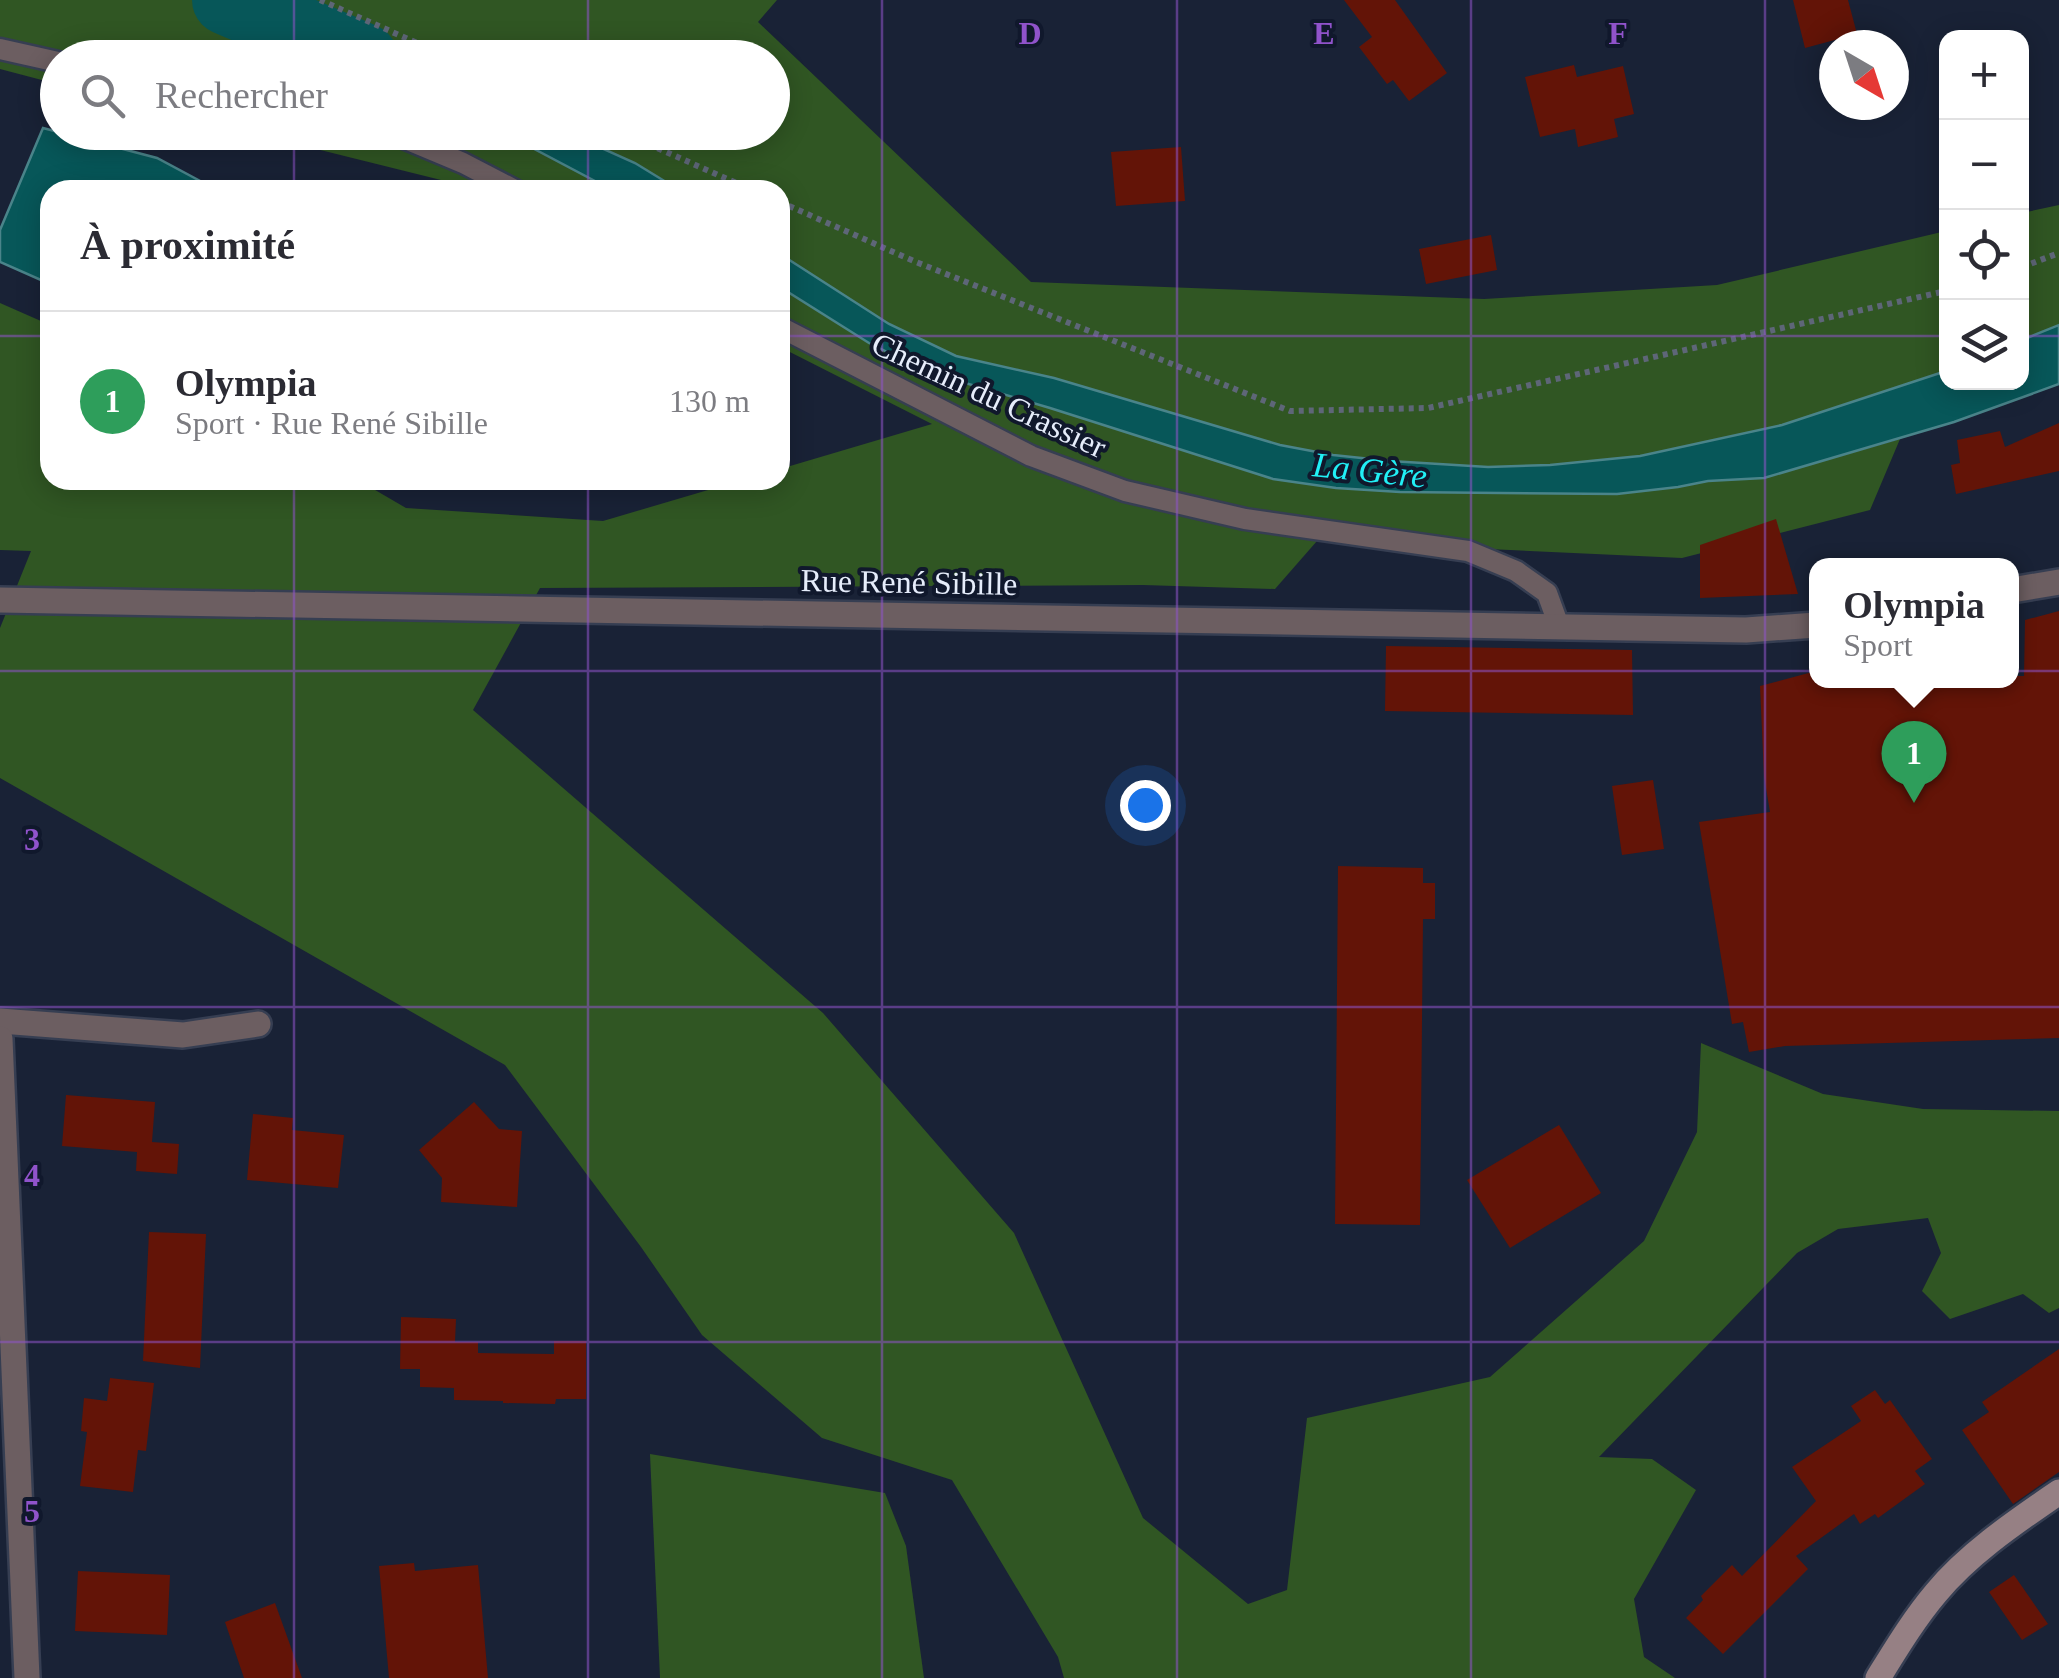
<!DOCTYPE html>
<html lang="fr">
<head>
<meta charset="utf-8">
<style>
	:root { --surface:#fff; --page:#f7f7f7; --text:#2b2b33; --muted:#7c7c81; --line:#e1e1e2; --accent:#7c3aed }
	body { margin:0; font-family:Georgia,serif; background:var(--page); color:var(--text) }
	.controls { position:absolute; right:30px; top:30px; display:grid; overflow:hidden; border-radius:20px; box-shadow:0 5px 25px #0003 }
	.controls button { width:90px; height:90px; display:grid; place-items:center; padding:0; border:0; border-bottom:2px solid var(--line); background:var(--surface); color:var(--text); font:50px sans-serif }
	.compass { position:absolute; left:1819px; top:30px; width:90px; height:90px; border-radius:50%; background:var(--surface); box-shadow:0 5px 25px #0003; rotate:141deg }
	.you { position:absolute; left:1145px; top:805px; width:35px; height:35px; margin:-25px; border:8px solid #fff; border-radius:50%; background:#1a73e8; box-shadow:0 0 0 15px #1a73e833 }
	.badge { display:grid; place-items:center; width:65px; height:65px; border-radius:50%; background:var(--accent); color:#fff; font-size:32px; font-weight:700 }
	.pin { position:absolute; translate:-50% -82px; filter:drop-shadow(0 2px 5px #0008) }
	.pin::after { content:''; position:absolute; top:52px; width:35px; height:30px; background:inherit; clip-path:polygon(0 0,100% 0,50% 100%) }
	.popup { position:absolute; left:1809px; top:558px; width:210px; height:130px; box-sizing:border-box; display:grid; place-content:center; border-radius:20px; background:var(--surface); filter:drop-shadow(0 2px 8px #0005); font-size:32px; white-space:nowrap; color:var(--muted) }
	.popup b { font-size:38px; color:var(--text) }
	.popup::after { content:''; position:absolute; left:50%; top:100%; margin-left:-20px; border:20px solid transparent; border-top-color:var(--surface) }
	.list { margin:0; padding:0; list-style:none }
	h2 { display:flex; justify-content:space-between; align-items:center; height:130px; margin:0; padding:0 40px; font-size:42px }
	h2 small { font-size:32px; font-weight:400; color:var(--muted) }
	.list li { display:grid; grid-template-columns:65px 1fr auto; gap:30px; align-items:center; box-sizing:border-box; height:180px; padding:0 40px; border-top:2px solid var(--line) }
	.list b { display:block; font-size:38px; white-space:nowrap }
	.list p { margin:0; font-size:32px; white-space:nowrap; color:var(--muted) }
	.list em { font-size:32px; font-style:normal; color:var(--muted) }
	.icon { flex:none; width:55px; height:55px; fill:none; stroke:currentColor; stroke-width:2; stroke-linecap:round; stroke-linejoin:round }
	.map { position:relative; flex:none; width:2059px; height:1678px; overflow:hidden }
	.search { position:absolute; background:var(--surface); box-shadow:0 5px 25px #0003; left:40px; top:40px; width:750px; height:110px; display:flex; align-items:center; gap:25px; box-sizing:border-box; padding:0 35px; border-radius:55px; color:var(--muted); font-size:38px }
	.panel { position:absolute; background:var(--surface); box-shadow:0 5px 25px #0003; left:40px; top:180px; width:750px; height:310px; border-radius:30px }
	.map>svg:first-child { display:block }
	.green { fill:#305623 }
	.water { fill:#075759; stroke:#4a848a; stroke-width:2.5 }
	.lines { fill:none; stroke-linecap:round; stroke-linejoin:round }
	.river { stroke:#075759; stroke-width:70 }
	.building { fill:#631407 }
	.lane-casing { stroke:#363e52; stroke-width:25 }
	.street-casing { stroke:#363e52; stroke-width:30 }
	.secondary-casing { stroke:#363e52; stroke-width:30 }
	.path { stroke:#5e6678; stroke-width:6; stroke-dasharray:5 5; stroke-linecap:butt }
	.lane { stroke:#6c5e61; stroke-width:20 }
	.street { stroke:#6c5e61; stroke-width:25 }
	.secondary { stroke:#968084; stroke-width:25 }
	.grid { fill:none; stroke:#9053cb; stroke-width:2.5; stroke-opacity:0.55 }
	.labels { text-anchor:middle; stroke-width:8; stroke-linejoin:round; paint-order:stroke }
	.street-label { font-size:32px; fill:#e6edfb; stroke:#10182c }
	.water-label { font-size:35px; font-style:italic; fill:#21eff5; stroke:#10182c }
	.grid-label { font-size:32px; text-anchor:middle; font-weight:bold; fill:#9053cb; stroke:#10182c; stroke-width:8; stroke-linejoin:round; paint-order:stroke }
</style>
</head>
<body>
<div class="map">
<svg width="2059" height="1678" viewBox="0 0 2059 1678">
	<rect width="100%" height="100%" fill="#192236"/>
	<g class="green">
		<path d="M0,0H777L758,22L1031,282L1484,299L1717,285L1946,231V371L1782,425L1640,456L1550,465L1488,467L1390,461L1333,455L1280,445L1054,378L956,356L919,340L929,372L1050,408L1273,479L1336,488L1400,492L1617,494L1678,487L1708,481L1764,478L1900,439L1870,510L1682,558L1317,541L1275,589L1143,585L540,588L473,710L823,1013L1014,1233L1143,1518L1248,1604L1287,1590L1307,1418L1490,1377L1644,1241L1697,1132L1701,1043L1823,1094L1923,1109L2059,1111V1308L2049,1313L2023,1294L1950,1319L1922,1291L1941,1253L1928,1218L1838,1229L1797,1253L1599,1457L1652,1459L1696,1490L1634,1599L1644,1657L1675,1678H1064L1058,1657L952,1480L822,1438L702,1335L641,1247L505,1065L0,778V628L31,551L0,550V303L50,325V480H358L406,508L603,521L742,480H780V469L932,424L780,347V190H465L449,182L252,133L772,132V58H58L57,84L0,69Z"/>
		<path d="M2059,205V325L2022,340V213Z"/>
		<path d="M650,1454L885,1493L906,1546L924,1678H660Z"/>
	</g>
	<g class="water">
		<path d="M246,0H278L406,57H330L231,18Z"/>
		<path d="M43,128L157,158L217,190H50V284L0,262V230Z"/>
		<path d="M504,133H568L635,163L679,190H612Z"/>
		<path d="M780,254L889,324L956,356L1054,378L1280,445L1333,455L1390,461L1488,467L1550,465L1640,456L1782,425L1946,371V382H2022V340L2059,325V384L1954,422L1764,478L1708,481L1678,487L1617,494L1400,492L1336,488L1273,479L1050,408L928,372L869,343L780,287Z"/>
	</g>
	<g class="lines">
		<path class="river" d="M227,0L363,58"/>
	</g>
	<g class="building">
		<path d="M1344,0H1395L1447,73L1409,101L1393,80L1387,84L1359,47L1372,37Z"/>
		<path d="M1793,0H1848L1857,34L1805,48Z"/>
		<path d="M1574,65L1577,77L1623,66L1634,114L1614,119L1618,137L1578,147L1575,129L1540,137L1525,77Z"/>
		<path d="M1181,147L1185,201L1116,206L1111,152Z"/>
		<path d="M1491,235L1497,270L1426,284L1419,249Z"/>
		<path d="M2059,423V471L1956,494L1951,465L1960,463L1957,440L2000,431L2005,447Z"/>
		<path d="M1776,519L1798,594L1700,598V545Z"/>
		<path d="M2059,611V1038L1785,1046L1749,1052L1743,1022L1732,1024L1699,822L1770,812L1764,776L1760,686L1816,671V680H2012V676H2024L2025,620Z"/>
		<path d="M1386,646L1632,650L1633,715L1385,711Z"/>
		<path d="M1653,780L1664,849L1622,855L1612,786Z"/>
		<path d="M1338,866L1423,868V883H1435V919H1423L1420,1225L1335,1224Z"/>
		<path d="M66,1095L155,1102L152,1142L179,1144L177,1174L136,1171L137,1152L62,1146Z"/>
		<path d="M474,1102L499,1129L522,1131L517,1207L441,1202L442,1178L419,1150Z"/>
		<path d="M253,1114L293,1118L292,1130L344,1135L338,1188L247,1180Z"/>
		<path d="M1559,1125L1601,1193L1510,1248L1467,1180Z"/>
		<path d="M149,1232L206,1234L200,1368L143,1361Z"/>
		<path d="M401,1317L456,1319L455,1342H478V1353L554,1354V1341H586V1399H556L555,1404L503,1403V1401L454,1400V1388L420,1387V1369H400Z"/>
		<path d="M2059,1349V1472L2013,1504L1962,1430L1989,1412L1982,1402Z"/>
		<path d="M110,1378L154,1383L146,1451L138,1450L133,1492L80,1486L87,1432L81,1431L84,1398L107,1401Z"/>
		<path d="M1875,1390L1885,1404L1890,1400L1932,1459L1915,1471L1925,1484L1878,1518L1875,1514L1860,1524L1854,1514L1796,1556L1808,1569L1723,1654L1686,1618L1703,1600L1701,1596L1732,1565L1742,1576L1816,1501L1792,1467L1861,1421L1851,1406Z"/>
		<path d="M414,1563L415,1571L478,1565L488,1678H389L379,1566Z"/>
		<path d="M78,1571L170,1575L167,1635L75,1631Z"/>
		<path d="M2014,1575L2048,1624L2022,1640L1989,1592Z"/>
		<path d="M275,1603L302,1678H244L225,1622Z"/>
	</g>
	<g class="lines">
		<g class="lane-casing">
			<g id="lane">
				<path d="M0,49L58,62"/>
				<path d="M389,132L463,163L515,190"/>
				<path d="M780,327L1031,456L1125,491L1245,519L1468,551L1516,571L1547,593L1559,626"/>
			</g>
		</g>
		<g class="street-casing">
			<g id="street">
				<path d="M2012,590L2059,582"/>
				<path d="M0,600L1746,630L1816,625"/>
				<path d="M0,1021L183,1035L258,1024"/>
				<path d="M0,1039L27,1678"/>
			</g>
		</g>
		<g class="secondary-casing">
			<path id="secondary" d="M1878,1678C1896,1649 1914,1619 1936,1593C1969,1553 2017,1521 2059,1492"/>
		</g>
		<g class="path">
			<path d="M320,0L451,58"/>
			<path d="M621,132L752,190"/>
			<path d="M780,202L916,262L1290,411L1428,408L1946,291"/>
			<path d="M2022,267L2059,253"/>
		</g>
		<use href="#lane" class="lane"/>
		<use href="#street" class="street"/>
		<use href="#secondary" class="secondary"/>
	</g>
	<path class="grid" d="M294,0V58M588,0V58M882,0V1678M1177,0V1678M1471,0V1678M1765,0V1678M294,132V190M588,132V190M0,336H50M780,336H1946M2022,336H2059M294,480V1678M588,480V1678M0,671H2059M0,1007H2059M0,1342H2059"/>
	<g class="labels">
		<g class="street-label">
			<text transform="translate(989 395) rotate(25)" y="11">Chemin du Crassier</text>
			<text transform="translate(909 582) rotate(1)" y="11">Rue René Sibille</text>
		</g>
		<g class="water-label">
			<text transform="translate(1370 470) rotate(6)" y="12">La Gère</text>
		</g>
	</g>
	<g class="grid-label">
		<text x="1030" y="44">D</text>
		<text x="1324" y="44">E</text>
		<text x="1618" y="44">F</text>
		<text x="32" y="850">3</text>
		<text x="32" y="1186">4</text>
		<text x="32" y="1522">5</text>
	</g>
</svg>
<div class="controls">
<button>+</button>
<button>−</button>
<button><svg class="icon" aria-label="locate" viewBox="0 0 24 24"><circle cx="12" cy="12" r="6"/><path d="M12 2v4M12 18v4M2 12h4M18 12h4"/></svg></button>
<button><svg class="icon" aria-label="layers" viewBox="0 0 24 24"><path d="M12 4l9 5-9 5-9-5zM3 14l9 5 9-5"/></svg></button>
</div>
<svg class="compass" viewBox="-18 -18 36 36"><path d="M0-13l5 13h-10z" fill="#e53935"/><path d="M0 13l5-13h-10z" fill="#7c7c81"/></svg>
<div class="you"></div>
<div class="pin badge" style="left:1914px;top:803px;background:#2e9e5b">1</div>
<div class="popup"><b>Olympia</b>Sport</div>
<div class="search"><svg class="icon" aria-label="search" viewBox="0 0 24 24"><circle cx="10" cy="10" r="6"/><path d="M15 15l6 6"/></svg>Rechercher</div>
<section class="panel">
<h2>À proximité<small></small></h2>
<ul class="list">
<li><span class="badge" style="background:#2e9e5b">1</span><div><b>Olympia</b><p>Sport · Rue René Sibille</p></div><em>130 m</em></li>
</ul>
</section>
</div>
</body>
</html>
